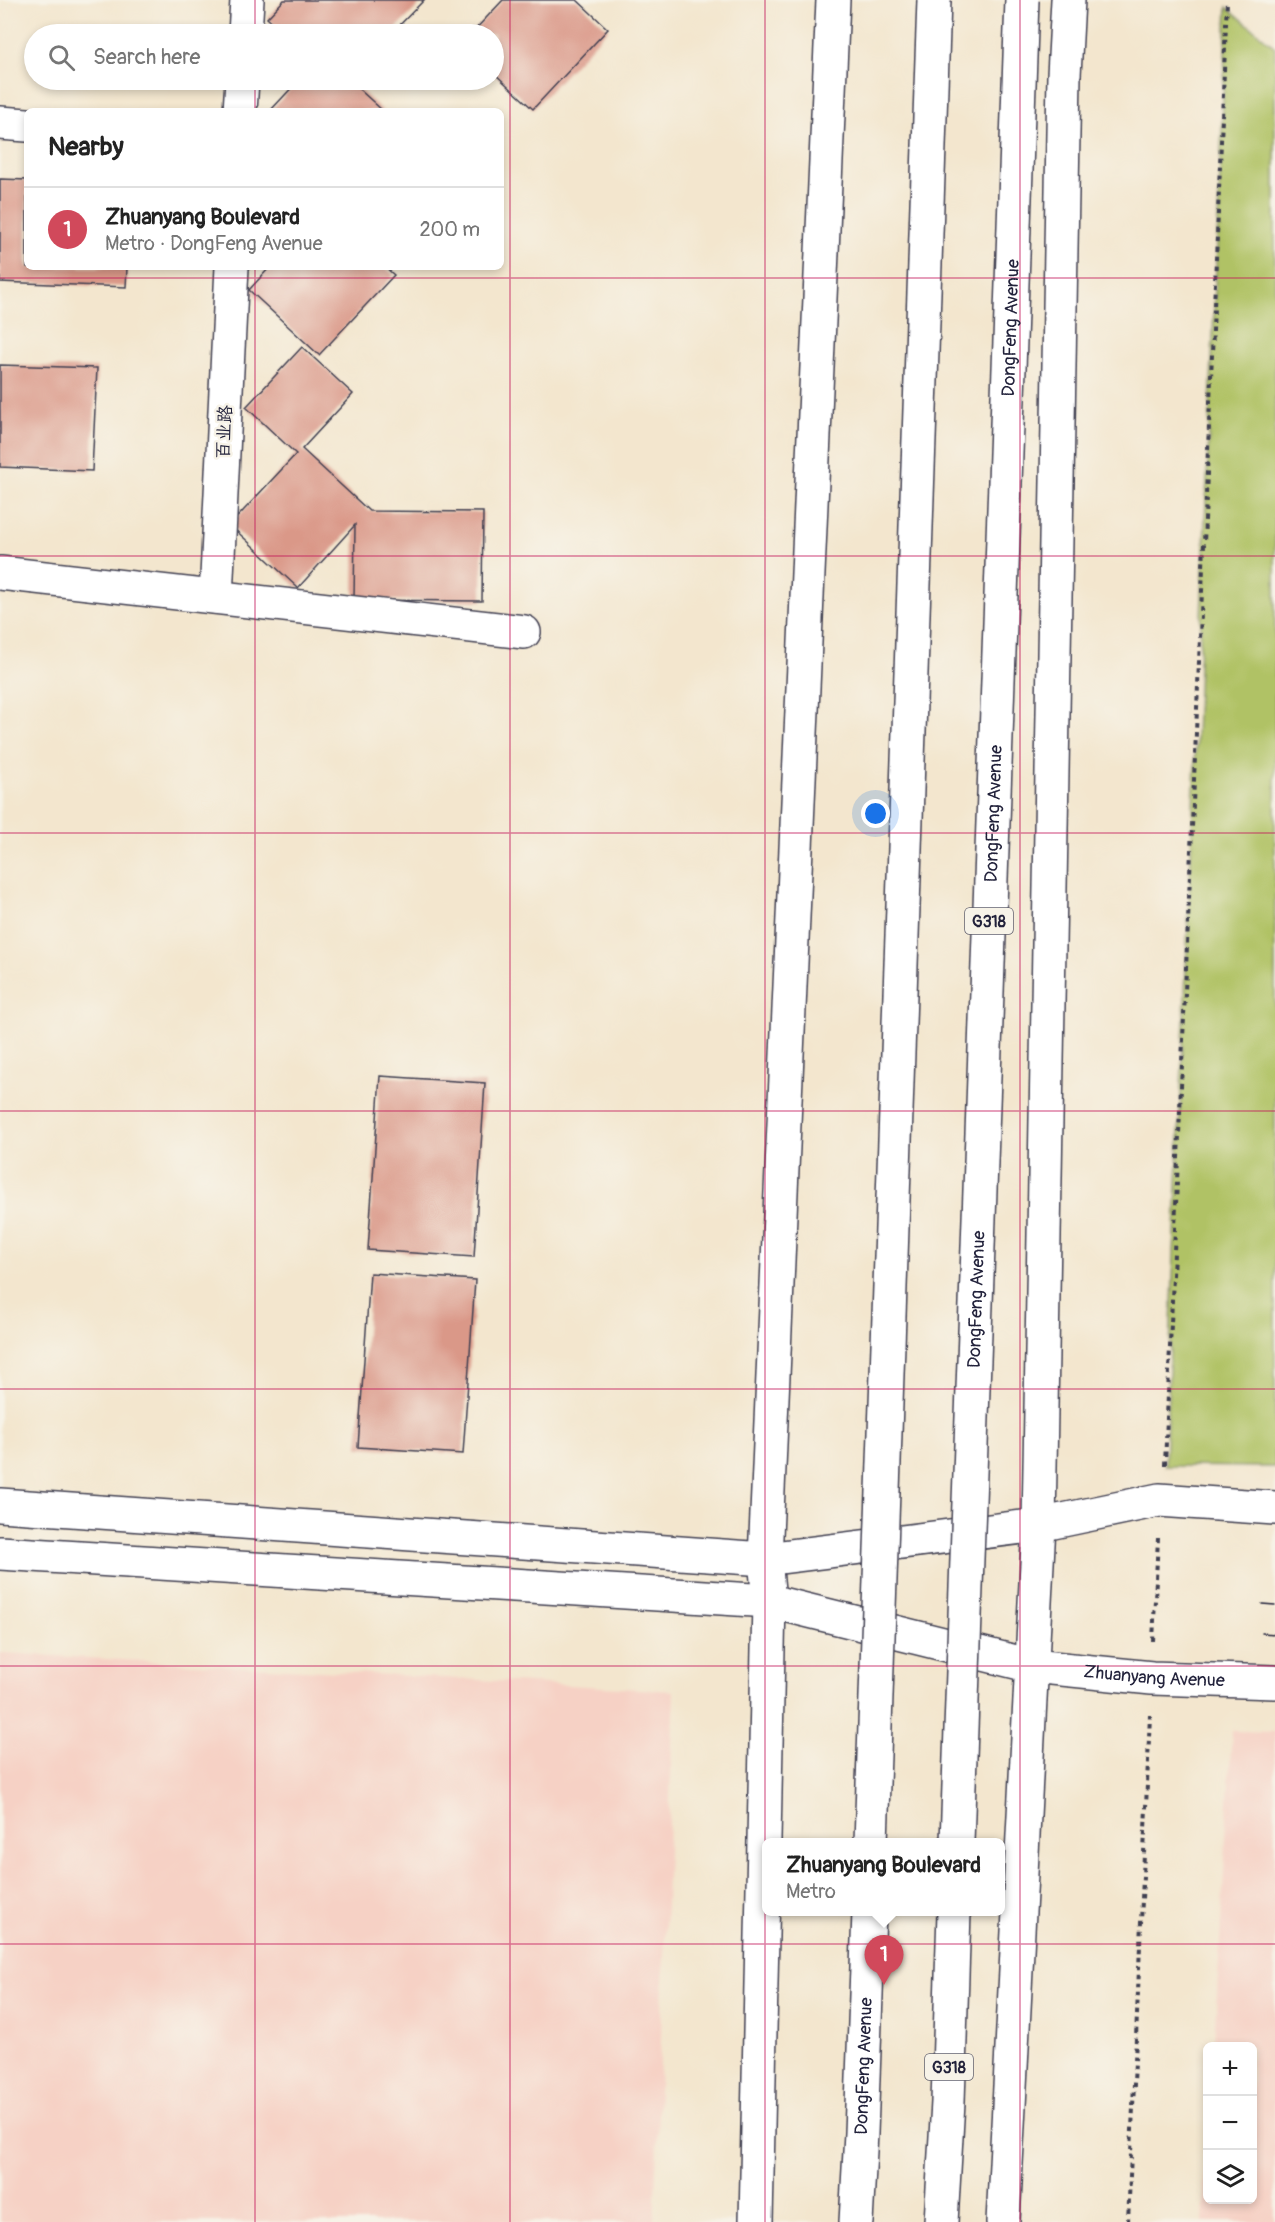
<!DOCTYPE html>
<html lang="en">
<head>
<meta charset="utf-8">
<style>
	:root { --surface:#fff; --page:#f6f6f6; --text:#222; --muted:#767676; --line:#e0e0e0; --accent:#d1495b }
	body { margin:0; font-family:Pangolin,"LXGW WenKai TC",sans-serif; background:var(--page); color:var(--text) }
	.controls { position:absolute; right:18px; bottom:18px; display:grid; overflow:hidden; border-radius:9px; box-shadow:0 3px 9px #0003 }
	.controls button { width:54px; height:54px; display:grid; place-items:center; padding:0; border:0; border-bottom:2px solid var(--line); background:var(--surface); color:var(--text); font:30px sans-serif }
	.you { position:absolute; left:876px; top:814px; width:21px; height:21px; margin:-15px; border:4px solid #fff; border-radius:50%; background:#1a73e8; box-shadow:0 0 0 9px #1a73e833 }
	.badge { display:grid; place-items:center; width:39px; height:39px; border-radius:50%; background:var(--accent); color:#fff; font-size:20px; font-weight:700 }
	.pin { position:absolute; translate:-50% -50px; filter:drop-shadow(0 2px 3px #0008) }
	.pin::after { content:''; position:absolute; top:32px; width:21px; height:18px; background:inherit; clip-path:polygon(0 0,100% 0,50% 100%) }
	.popup { position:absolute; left:762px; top:1838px; width:243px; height:78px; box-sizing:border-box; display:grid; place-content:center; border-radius:9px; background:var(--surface); filter:drop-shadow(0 2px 4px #0005); font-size:20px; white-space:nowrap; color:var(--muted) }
	.popup b { font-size:22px; color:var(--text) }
	.popup::after { content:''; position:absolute; left:50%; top:100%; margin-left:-12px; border:12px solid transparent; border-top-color:var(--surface) }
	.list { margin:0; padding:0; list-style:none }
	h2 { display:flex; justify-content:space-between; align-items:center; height:78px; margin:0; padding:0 24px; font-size:26px }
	h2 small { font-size:20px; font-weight:400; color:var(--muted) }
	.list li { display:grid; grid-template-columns:39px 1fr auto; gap:18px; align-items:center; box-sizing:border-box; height:84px; padding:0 24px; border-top:2px solid var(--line) }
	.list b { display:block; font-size:22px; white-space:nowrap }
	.list p { margin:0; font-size:20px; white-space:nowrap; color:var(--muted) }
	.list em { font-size:20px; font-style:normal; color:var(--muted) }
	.icon { flex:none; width:33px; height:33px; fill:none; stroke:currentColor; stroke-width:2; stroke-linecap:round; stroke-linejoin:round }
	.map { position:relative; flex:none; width:1275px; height:2222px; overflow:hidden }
	.search { position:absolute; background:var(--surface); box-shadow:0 3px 9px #0003; left:24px; top:24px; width:480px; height:66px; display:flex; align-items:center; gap:15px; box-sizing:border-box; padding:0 21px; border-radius:33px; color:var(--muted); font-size:22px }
	.panel { position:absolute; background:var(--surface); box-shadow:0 3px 9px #0003; left:24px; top:108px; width:480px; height:162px; border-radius:9px }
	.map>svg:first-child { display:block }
	.built { fill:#f6d1c5 }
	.green { fill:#b0c265; stroke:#697250; stroke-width:1.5 }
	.building { fill:#da9888 }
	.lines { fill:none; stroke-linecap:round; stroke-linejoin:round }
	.street-casing { stroke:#413f51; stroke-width:36 }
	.secondary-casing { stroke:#413f51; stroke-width:36 }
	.primary-casing { stroke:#413f51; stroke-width:36 }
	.highway-casing { stroke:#413f51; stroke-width:36 }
	.path { stroke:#413f51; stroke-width:4; stroke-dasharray:4.5 4.5; stroke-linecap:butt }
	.street { stroke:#fff; stroke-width:33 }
	.secondary { stroke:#fff; stroke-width:33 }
	.primary { stroke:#fff; stroke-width:33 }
	.highway { stroke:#fff; stroke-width:33 }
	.tram { stroke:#22223b; stroke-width:1.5 }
	.highway-bridge-casing { stroke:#413f51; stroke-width:36; stroke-linecap:butt }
	.highway-bridge { stroke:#fff; stroke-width:33 }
	.grid { fill:none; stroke:#c2185b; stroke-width:1.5; stroke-opacity:0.55 }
	.labels { text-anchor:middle; stroke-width:5; stroke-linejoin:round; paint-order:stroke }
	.shield { fill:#f7f3e8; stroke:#62616f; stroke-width:1.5 }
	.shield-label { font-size:16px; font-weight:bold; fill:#22223b }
	.street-label { font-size:18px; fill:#22223b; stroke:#f7f3e8 }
</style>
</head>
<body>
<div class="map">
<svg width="1275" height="2222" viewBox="0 0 1275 2222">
	<rect width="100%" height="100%" fill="#f7f3e8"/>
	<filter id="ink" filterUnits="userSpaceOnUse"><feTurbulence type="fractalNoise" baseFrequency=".0167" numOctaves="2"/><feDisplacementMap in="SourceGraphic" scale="12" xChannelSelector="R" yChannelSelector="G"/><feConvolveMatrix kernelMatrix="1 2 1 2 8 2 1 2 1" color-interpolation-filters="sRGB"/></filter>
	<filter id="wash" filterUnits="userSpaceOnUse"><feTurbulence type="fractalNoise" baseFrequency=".008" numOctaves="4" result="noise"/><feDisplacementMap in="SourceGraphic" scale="24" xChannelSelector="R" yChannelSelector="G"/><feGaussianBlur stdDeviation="1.35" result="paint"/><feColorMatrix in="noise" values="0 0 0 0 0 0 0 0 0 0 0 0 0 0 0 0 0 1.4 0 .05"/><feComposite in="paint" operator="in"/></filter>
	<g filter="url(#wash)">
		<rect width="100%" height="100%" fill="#f3e6ce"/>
		<g class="built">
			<path d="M0,1653L674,1691L654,2222H0Z"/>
			<path d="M1232,1731L1275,1732V2222H1203L1207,2153L1208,2200H1252V2046H1214Z"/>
		</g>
		<path class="green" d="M1227,7L1275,47V1467L1165,1466Z"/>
		<g id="blocks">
			<g class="building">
				<path d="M284,0H424L391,34H285L267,18Z"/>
				<path d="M503,0H577L608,29L533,109L494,73V34H471Z"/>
				<path d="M299,80H349L383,111H270Z"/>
				<path d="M0,179L27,180V267H127L126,287L0,282Z"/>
				<path d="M270,267H385L394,275L319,355L249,290Z"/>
				<path d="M302,347L353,394L302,449L369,511L483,512L482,601L354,600L355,525L298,588L230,525L296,454L246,407Z"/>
				<path d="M0,365L97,368L92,471L0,467Z"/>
				<path d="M380,1076L485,1083L474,1257L368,1250Z"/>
				<path d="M370,1273L475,1280L463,1454L358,1447Z"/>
			</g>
		</g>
	</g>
	<g filter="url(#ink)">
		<use href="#blocks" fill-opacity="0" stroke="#413f51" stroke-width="1.5"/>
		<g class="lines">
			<g class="street-casing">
				<g id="street">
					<path d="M245,34L247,0"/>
					<path d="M240,111L242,80"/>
					<path d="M0,123L27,125"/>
					<path d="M0,573L524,632"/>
					<path d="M216,597L232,267"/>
				</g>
			</g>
			<g class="secondary-casing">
				<g id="secondary">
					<path d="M0,1505L765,1559L1039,1525L1159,1500L1275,1508"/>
					<path id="s1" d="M0,1553L769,1601L1032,1666L1152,1678L1275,1682"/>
				</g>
			</g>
			<g class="primary-casing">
				<g id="primary">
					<path d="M756,2222L769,1601L765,1559L833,0"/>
					<path d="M1003,2222L1039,1525L1064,75L1068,0"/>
				</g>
			</g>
			<g class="highway-casing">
				<g id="highway">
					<path id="s2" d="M856,2222L861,2133L869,1912"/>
					<path d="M941,2222L948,2102L954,1912"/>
				</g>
			</g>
			<g class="path">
				<path d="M1165,1465L1227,0"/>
				<path d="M1153,1641L1158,1538"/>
				<path d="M1128,2222L1150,1715"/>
			</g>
			<use href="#street" class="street"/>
			<use href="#secondary" class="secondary"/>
			<use href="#primary" class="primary"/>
			<use href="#highway" class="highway"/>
			<g class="tram">
				<path d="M1262,1604L1275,1605"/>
				<path d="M1262,1633L1275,1634"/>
			</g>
			<g class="highway-bridge-casing">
				<g id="highway-bridge">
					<path d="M871,1842L934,0"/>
					<path id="s3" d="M957,1842L1022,0"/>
				</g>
			</g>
			<use href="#highway-bridge" class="highway-bridge"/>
		</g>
	</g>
	<path class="grid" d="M255,0V34M510,0V2222M765,0V2222M1020,0V2222M255,80V111M255,267V2222M0,278H1275M0,556H1275M0,833H1275M0,1111H1275M0,1389H1275M0,1666H1275M0,1944H1275"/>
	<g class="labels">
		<g class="shield">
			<rect x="965" y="908" width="48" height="26" rx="4.5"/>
			<rect x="925" y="2054" width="48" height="26" rx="4.5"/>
		</g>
		<g class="shield-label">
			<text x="989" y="927">G318</text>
			<text x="949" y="2073">G318</text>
		</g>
		<g class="street-label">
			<text dy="6" stroke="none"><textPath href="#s3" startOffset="1515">DongFeng Avenue</textPath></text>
			<text transform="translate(224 432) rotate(-87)" y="6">百业路</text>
			<text dy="6" stroke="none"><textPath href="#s3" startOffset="1029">DongFeng Avenue</textPath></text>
			<text dy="6" stroke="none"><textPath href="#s3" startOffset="543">DongFeng Avenue</textPath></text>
			<text dy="6" stroke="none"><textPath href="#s1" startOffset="1164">Zhuanyang Avenue</textPath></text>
			<text dy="6" stroke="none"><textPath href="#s2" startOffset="156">DongFeng Avenue</textPath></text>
		</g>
	</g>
</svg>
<div class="controls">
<button>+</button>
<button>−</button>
<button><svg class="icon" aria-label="layers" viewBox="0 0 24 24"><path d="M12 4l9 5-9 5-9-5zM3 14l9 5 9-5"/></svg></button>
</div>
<div class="you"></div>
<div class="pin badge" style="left:884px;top:1985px">1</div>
<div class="popup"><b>Zhuanyang Boulevard</b>Metro</div>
<div class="search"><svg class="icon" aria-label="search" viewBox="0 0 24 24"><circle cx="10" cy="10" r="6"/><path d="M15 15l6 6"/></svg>Search here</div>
<section class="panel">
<h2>Nearby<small></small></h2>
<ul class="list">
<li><span class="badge">1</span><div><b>Zhuanyang Boulevard</b><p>Metro · DongFeng Avenue</p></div><em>200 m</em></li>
</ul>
</section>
</div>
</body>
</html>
